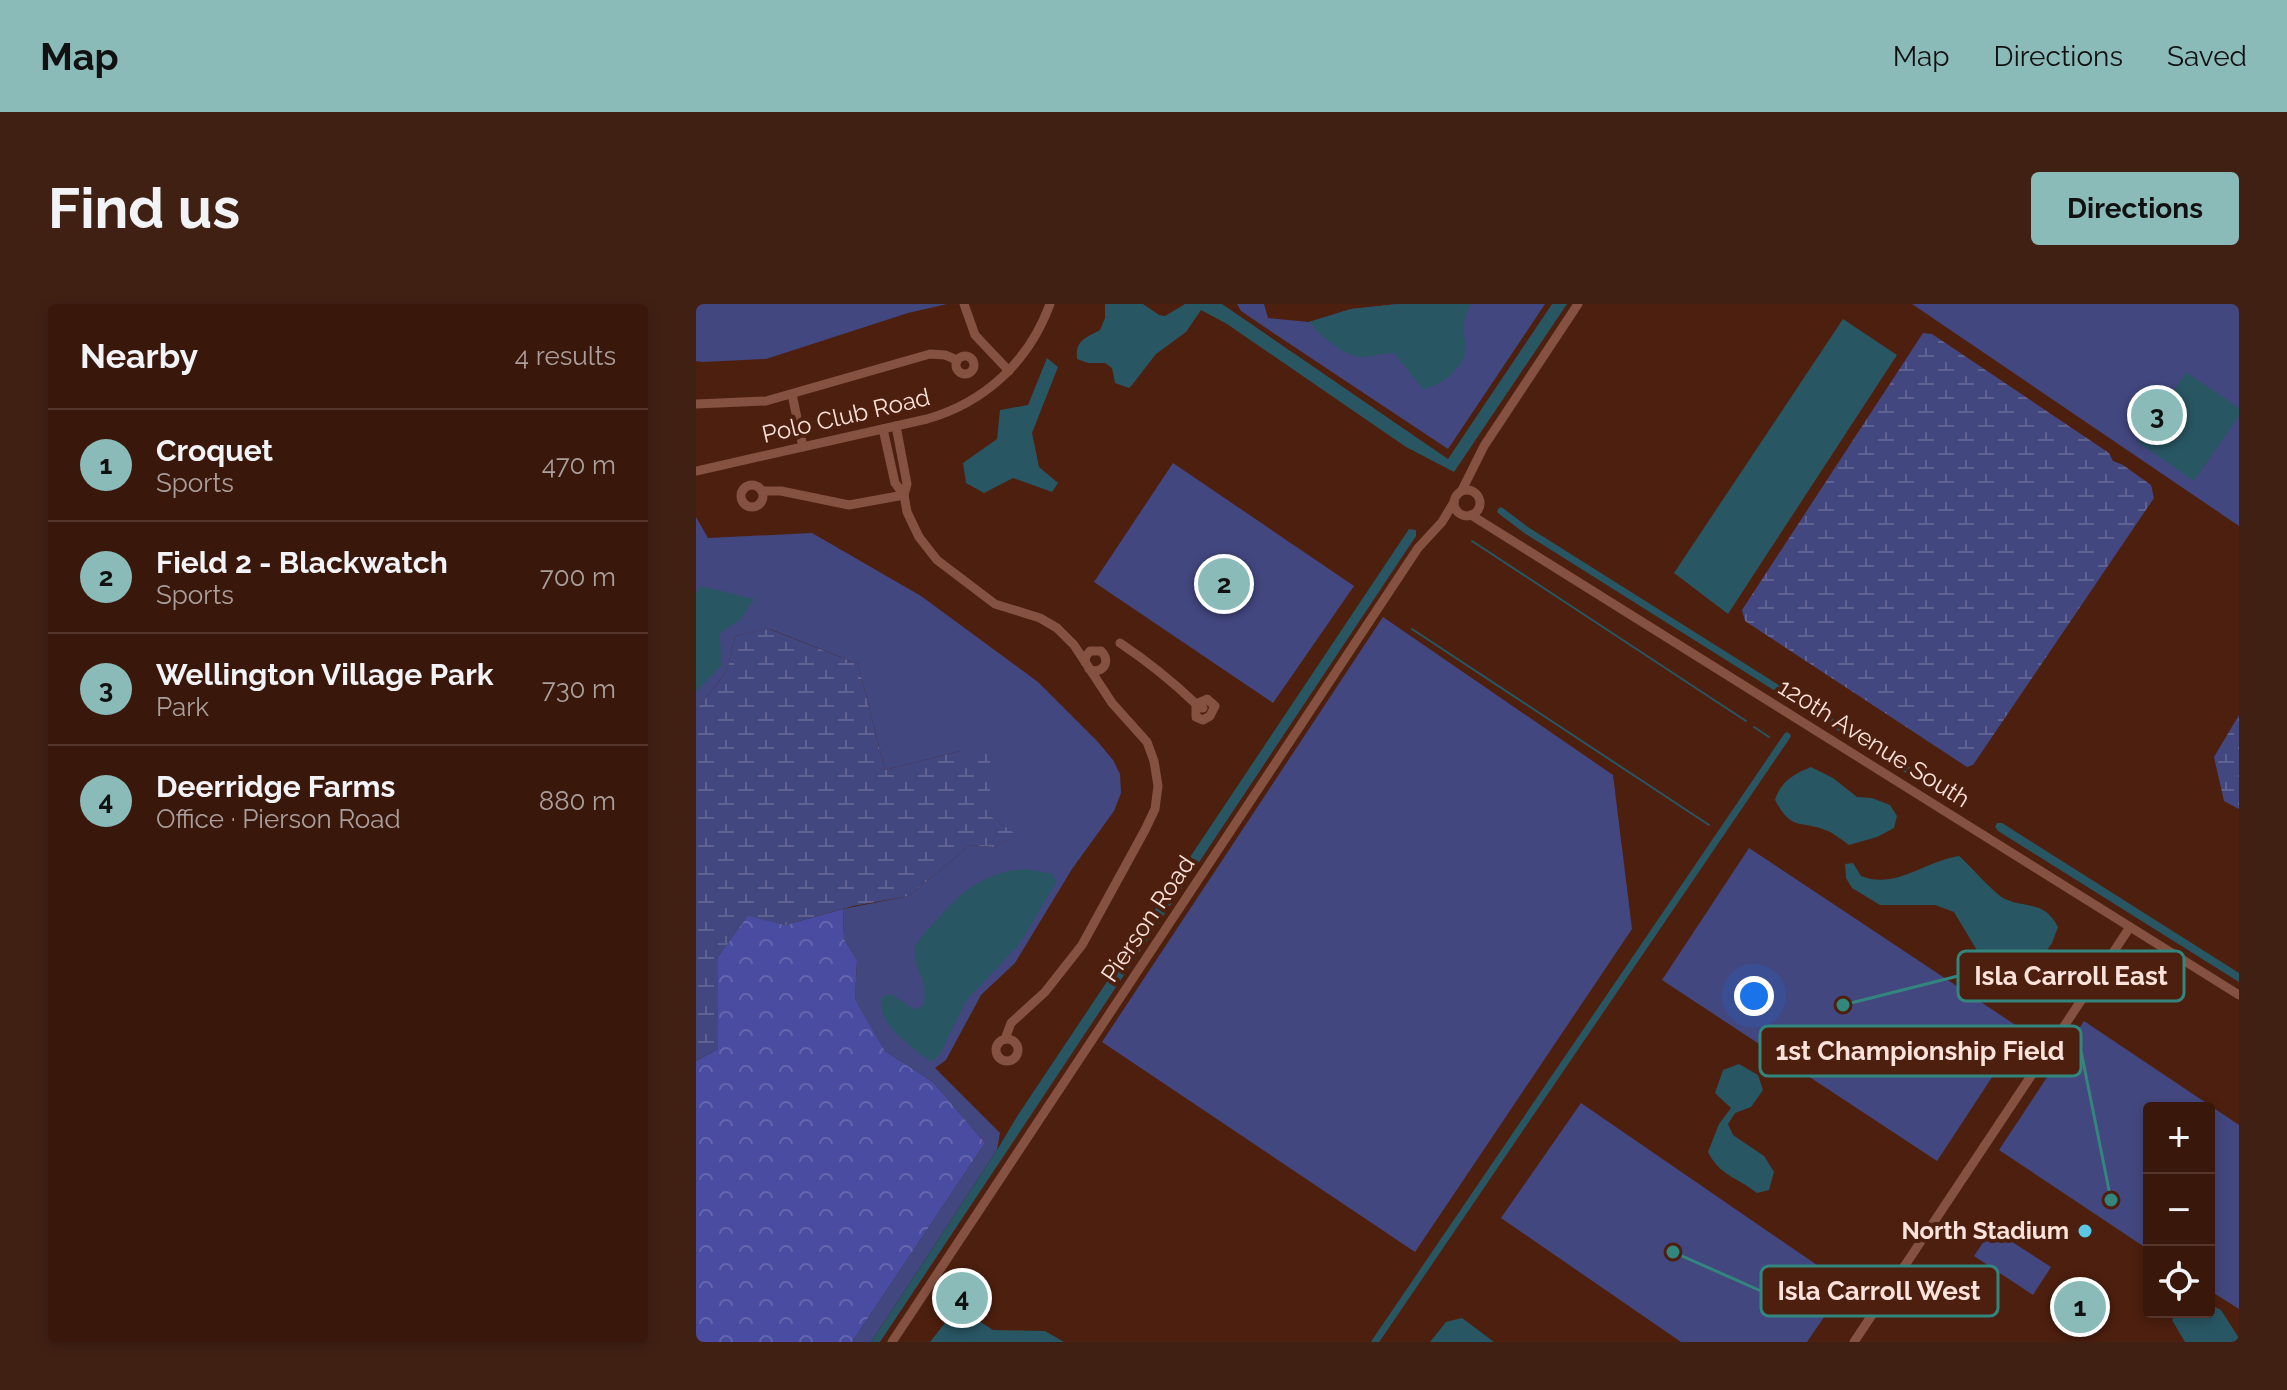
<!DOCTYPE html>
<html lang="en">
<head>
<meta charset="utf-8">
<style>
	:root { --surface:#3a170b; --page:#412014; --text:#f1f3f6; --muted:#ab9f9d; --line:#54362c; --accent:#8bbbb9 }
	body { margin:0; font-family:Raleway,sans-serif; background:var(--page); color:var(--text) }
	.controls { position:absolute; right:24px; bottom:24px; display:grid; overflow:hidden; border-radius:8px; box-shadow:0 4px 12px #0003 }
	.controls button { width:72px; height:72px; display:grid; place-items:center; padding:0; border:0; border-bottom:2px solid var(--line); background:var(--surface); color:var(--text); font:40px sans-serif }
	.you { position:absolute; left:1058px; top:692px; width:28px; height:28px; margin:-20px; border:6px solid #fff; border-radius:50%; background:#1a73e8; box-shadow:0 0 0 12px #1a73e833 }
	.badge { display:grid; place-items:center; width:52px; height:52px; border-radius:50%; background:var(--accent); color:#111; font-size:26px; font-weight:700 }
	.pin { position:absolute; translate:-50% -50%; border:4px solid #fff; box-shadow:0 2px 8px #0006 }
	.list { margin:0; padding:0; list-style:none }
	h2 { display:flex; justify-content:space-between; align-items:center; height:104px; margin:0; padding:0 32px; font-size:34px }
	h2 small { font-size:26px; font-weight:400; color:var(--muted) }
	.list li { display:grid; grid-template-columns:52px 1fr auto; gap:24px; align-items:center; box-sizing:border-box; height:112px; padding:0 32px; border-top:2px solid var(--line) }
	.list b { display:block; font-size:30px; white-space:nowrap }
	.list p { margin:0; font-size:26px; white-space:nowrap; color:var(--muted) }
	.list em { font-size:26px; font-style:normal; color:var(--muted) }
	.icon { flex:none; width:44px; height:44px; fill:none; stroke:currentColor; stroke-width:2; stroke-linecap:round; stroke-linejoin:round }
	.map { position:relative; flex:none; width:1543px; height:1038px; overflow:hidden; border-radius:8px }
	header { display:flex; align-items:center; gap:48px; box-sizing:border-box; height:112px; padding:0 40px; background:var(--accent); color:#111 }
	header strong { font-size:38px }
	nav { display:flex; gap:44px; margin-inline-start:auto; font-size:28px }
	.intro { display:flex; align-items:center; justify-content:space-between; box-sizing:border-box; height:192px; padding:0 48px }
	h1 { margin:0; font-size:56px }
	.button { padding:20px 36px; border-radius:8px; background:var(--accent); color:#111; font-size:28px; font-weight:700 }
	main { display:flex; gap:48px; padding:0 48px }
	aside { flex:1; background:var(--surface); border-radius:8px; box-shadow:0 4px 12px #0003 }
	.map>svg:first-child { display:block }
	.green { fill:#43477f }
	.forest { fill:url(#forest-crowns) }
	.wetland { fill:url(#wetland-marsh) }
	.water { fill:#295663 }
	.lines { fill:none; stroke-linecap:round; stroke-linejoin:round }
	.stream { stroke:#295663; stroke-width:2 }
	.canal { stroke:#295663; stroke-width:7 }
	.minor { stroke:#855140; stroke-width:9 }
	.poi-dot { fill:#5ac8e6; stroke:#4d1f0f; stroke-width:3 }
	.labels { text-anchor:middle; stroke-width:8; stroke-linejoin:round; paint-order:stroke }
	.street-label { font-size:24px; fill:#fbe2da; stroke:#4d1f0f }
	.poi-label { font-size:24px; font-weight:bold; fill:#fbe2da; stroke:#4d1f0f; text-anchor:end }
	.leader { fill:none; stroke:#32867e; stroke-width:3 }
	.callout-dot { fill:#32867e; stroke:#4d1f0f; stroke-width:3 }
	.callout { fill:#4d1f0f; stroke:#32867e; stroke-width:3 }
	.callout-label { font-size:26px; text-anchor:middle; font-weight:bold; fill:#fbe2da }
</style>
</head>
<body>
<header>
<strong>Map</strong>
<nav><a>Map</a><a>Directions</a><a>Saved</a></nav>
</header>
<div class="intro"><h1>Find us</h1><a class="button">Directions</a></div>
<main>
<aside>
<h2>Nearby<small>4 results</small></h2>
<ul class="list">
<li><span class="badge">1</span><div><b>Croquet</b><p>Sports</p></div><em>470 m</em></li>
<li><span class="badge">2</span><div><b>Field 2 - Blackwatch</b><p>Sports</p></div><em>700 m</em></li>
<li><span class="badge">3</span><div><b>Wellington Village Park</b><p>Park</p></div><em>730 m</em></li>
<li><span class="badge">4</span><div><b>Deerridge Farms</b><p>Office · Pierson Road</p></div><em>880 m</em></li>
</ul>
</aside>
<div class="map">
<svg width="1543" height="1038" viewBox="0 0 1543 1038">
	<defs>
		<pattern id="forest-crowns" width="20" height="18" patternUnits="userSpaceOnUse" patternTransform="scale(2)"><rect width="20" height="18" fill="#494ca1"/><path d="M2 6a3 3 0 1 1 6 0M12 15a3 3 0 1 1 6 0" fill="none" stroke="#6466ad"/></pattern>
		<pattern id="wetland-marsh" width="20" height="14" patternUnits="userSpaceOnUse" patternTransform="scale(2)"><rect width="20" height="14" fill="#43477f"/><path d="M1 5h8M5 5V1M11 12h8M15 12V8" fill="none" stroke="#5f6191"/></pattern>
	</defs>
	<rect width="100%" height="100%" fill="#4d1f0f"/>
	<g class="green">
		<path d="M0,0H251L212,9L70,55L6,58L0,57Z"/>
		<path d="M541,0H568L572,14L613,18L655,5L702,0H849L752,145L573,26L545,7Z"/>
		<path d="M1216,0H1543V222Z"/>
		<path d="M477,159L658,282L577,399L398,278Z"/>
		<path d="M0,213L12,234L116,229L225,292L342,378L402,438L417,456L424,470L425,489L418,507L376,565L319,659L285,691L250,756L239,764L304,829L301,846L175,1038H156L289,839L237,778L189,747L159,695L161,656L148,635L147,605L213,592L274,541L298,543L320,531L294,512L264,447L189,466L162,360L74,325L39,332L31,367L0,406Z"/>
		<path d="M687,313L917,471L936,625L719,948L406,738Z"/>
		<path d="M1053,544L1327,726L1241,857L966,676Z"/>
		<path d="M1388,717L1543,821V1005L1513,986V804H1453V946L1303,846Z"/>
		<path d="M885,799L1150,981L1111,1038H985L805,914Z"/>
		<path d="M1296,925L1355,963L1337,991L1278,952Z"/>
		<path d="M1377,984L1404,1002L1391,1022L1364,1005Z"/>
	</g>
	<path class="forest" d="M147,605L148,635L161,656L159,695L189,747L237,778L289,839L156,1038H0V757L22,745V653L52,611L89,621Z"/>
	<g class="wetland">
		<path d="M1227,29L1236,30L1413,149L1417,157L1427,161L1455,181L1458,194L1277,461L1271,463L1049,317L1046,306Z"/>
		<path d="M73,325L162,360L189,466L264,447L294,442V512L321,531L298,543L274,541L213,592L157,602L89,621L52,612L22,653V745L0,757V406L31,367L39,332Z"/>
		<path d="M1543,411V505L1528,497L1518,453Z"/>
	</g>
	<g class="water">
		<path d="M409,0H447L463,11L469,12L489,0H526L752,155L856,0H871L758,168L710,143L531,20L505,6L490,28L460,50L436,81L433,84L419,79L416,64L409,59H392L381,55C379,36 390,34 404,26L409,14Z"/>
		<path d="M702,0H775C770,10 766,19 768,30C768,32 770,42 770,43C769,64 745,82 727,85L698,49C686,49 677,53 666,53C648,53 624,31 613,18L655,5Z"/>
		<path d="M1147,15L1201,51L1032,310L978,269Z"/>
		<path d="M351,54L362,63L336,129L343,163L362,179L356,188L317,174L288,189L270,179L267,159L301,135L304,106L332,101Z"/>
		<path d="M1490,68L1543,104V112L1498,177L1442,138Z"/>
		<path d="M713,225L720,226V232L184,1038H175L301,846L322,811Z"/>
		<path d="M5,282L58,295L44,316L24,329L25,362L0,388V288Z"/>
		<path d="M1115,463L1137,474L1161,493L1176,494L1194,501L1201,512L1198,524L1181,533L1153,541C1147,537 1139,530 1132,527C1104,515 1097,529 1079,496C1085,477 1098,470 1115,463Z"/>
		<path d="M1301,519H1306L1543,669V678L1302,527L1299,523Z"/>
		<path d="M1263,552C1275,562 1298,590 1309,595C1332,605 1348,596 1362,623L1356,639L1342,659L1317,665L1285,653L1258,608L1239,601H1184L1156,584L1150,574L1149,560L1157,559L1165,572C1199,586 1229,557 1263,552Z"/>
		<path d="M330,565L357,570L360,579L324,639L270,697L244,750L235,758C217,743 177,719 187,692L195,690L219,706L227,701C234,678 217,666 219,647C220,636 229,629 236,621C264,589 285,568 330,565Z"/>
		<path d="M1043,760L1062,771L1067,786L1055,803L1039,809L1032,820L1037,831L1068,852L1078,868L1073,886L1061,889C1041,873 1024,872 1012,848L1023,820L1035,804L1019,789L1027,766Z"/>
		<path d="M1513,1000L1525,1006L1543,1034V1038H1489L1476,1016L1481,1008H1513Z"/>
		<path d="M766,1014L798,1038H799H734L750,1018Z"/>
		<path d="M280,1015L297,1026L349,1027L368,1038H234L249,1019Z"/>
	</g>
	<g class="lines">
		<g class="stream">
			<path d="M776,237L1050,417"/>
			<path d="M716,325L1013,521"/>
			<path d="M1058,423L1073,433"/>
		</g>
		<g class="canal">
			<path d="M805,207L830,226L1264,499"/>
			<path d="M679,1038L1091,432"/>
		</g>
		<g class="minor">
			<path d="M268,0L279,31L313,67"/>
			<circle cx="269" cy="61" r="9"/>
			<path d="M96,90L107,143"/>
			<path d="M0,100L70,97L234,50L249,51L261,56"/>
			<path d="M200,122L211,180L208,191L211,208L223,233L241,256L299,300L344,314L361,324L378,341L416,399L451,438L458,457L462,482L459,505L449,526L386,641L349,688L315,719L309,735"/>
			<path d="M187,125L199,179L208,191"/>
			<path d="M0,167L231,115C290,98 333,57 354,0"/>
			<circle cx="56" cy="192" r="11"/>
			<path d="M766,186L788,142L882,0"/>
			<circle cx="771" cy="199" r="13"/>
			<path d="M66,187H85L153,201L208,191"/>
			<path d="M775,211L1543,691"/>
			<path d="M424,339C451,357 476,377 500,400V413L507,416L514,412L519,402L511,395L500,400L507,404"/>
			<path d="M389,358L390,352L394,347H405C416,358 406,371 393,365"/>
			<circle cx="311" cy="746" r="11"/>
			<path d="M196,1038L722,244L746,218L758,198"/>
			<path d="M1158,1038L1434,623"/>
		</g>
	</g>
	<circle class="poi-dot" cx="1389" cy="927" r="8"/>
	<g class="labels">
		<g class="street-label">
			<text transform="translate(150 112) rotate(-13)" y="8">Polo Club Road</text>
			<text transform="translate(1178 439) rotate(32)" y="8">120th Avenue South</text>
			<text transform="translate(452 615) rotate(-56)" y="8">Pierson Road</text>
		</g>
		<g class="poi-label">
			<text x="1373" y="935">North Stadium</text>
		</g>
	</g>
	<path class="leader" d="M1147 701L1262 672M1415 896L1385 747M977 948L1065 987"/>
	<g class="callout-dot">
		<circle cx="1147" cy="701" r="8"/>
		<circle cx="1415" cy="896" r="8"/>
		<circle cx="977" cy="948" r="8"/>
	</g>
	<g class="callout">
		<rect x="1262" y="647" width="226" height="50" rx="8"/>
		<rect x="1064" y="722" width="321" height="50" rx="8"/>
		<rect x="1065" y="962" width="237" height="50" rx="8"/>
	</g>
	<g class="callout-label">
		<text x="1375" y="681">Isla Carroll East</text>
		<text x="1224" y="756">1st Championship Field</text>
		<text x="1183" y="996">Isla Carroll West</text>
	</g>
</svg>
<div class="controls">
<button>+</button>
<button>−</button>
<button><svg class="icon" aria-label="locate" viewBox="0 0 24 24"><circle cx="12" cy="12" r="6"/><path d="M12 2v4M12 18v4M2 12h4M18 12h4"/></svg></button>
</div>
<div class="you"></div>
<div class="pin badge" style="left:1384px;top:1003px">1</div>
<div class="pin badge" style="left:528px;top:280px">2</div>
<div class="pin badge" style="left:1461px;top:111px">3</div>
<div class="pin badge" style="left:266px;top:994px">4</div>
</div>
</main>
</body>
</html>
